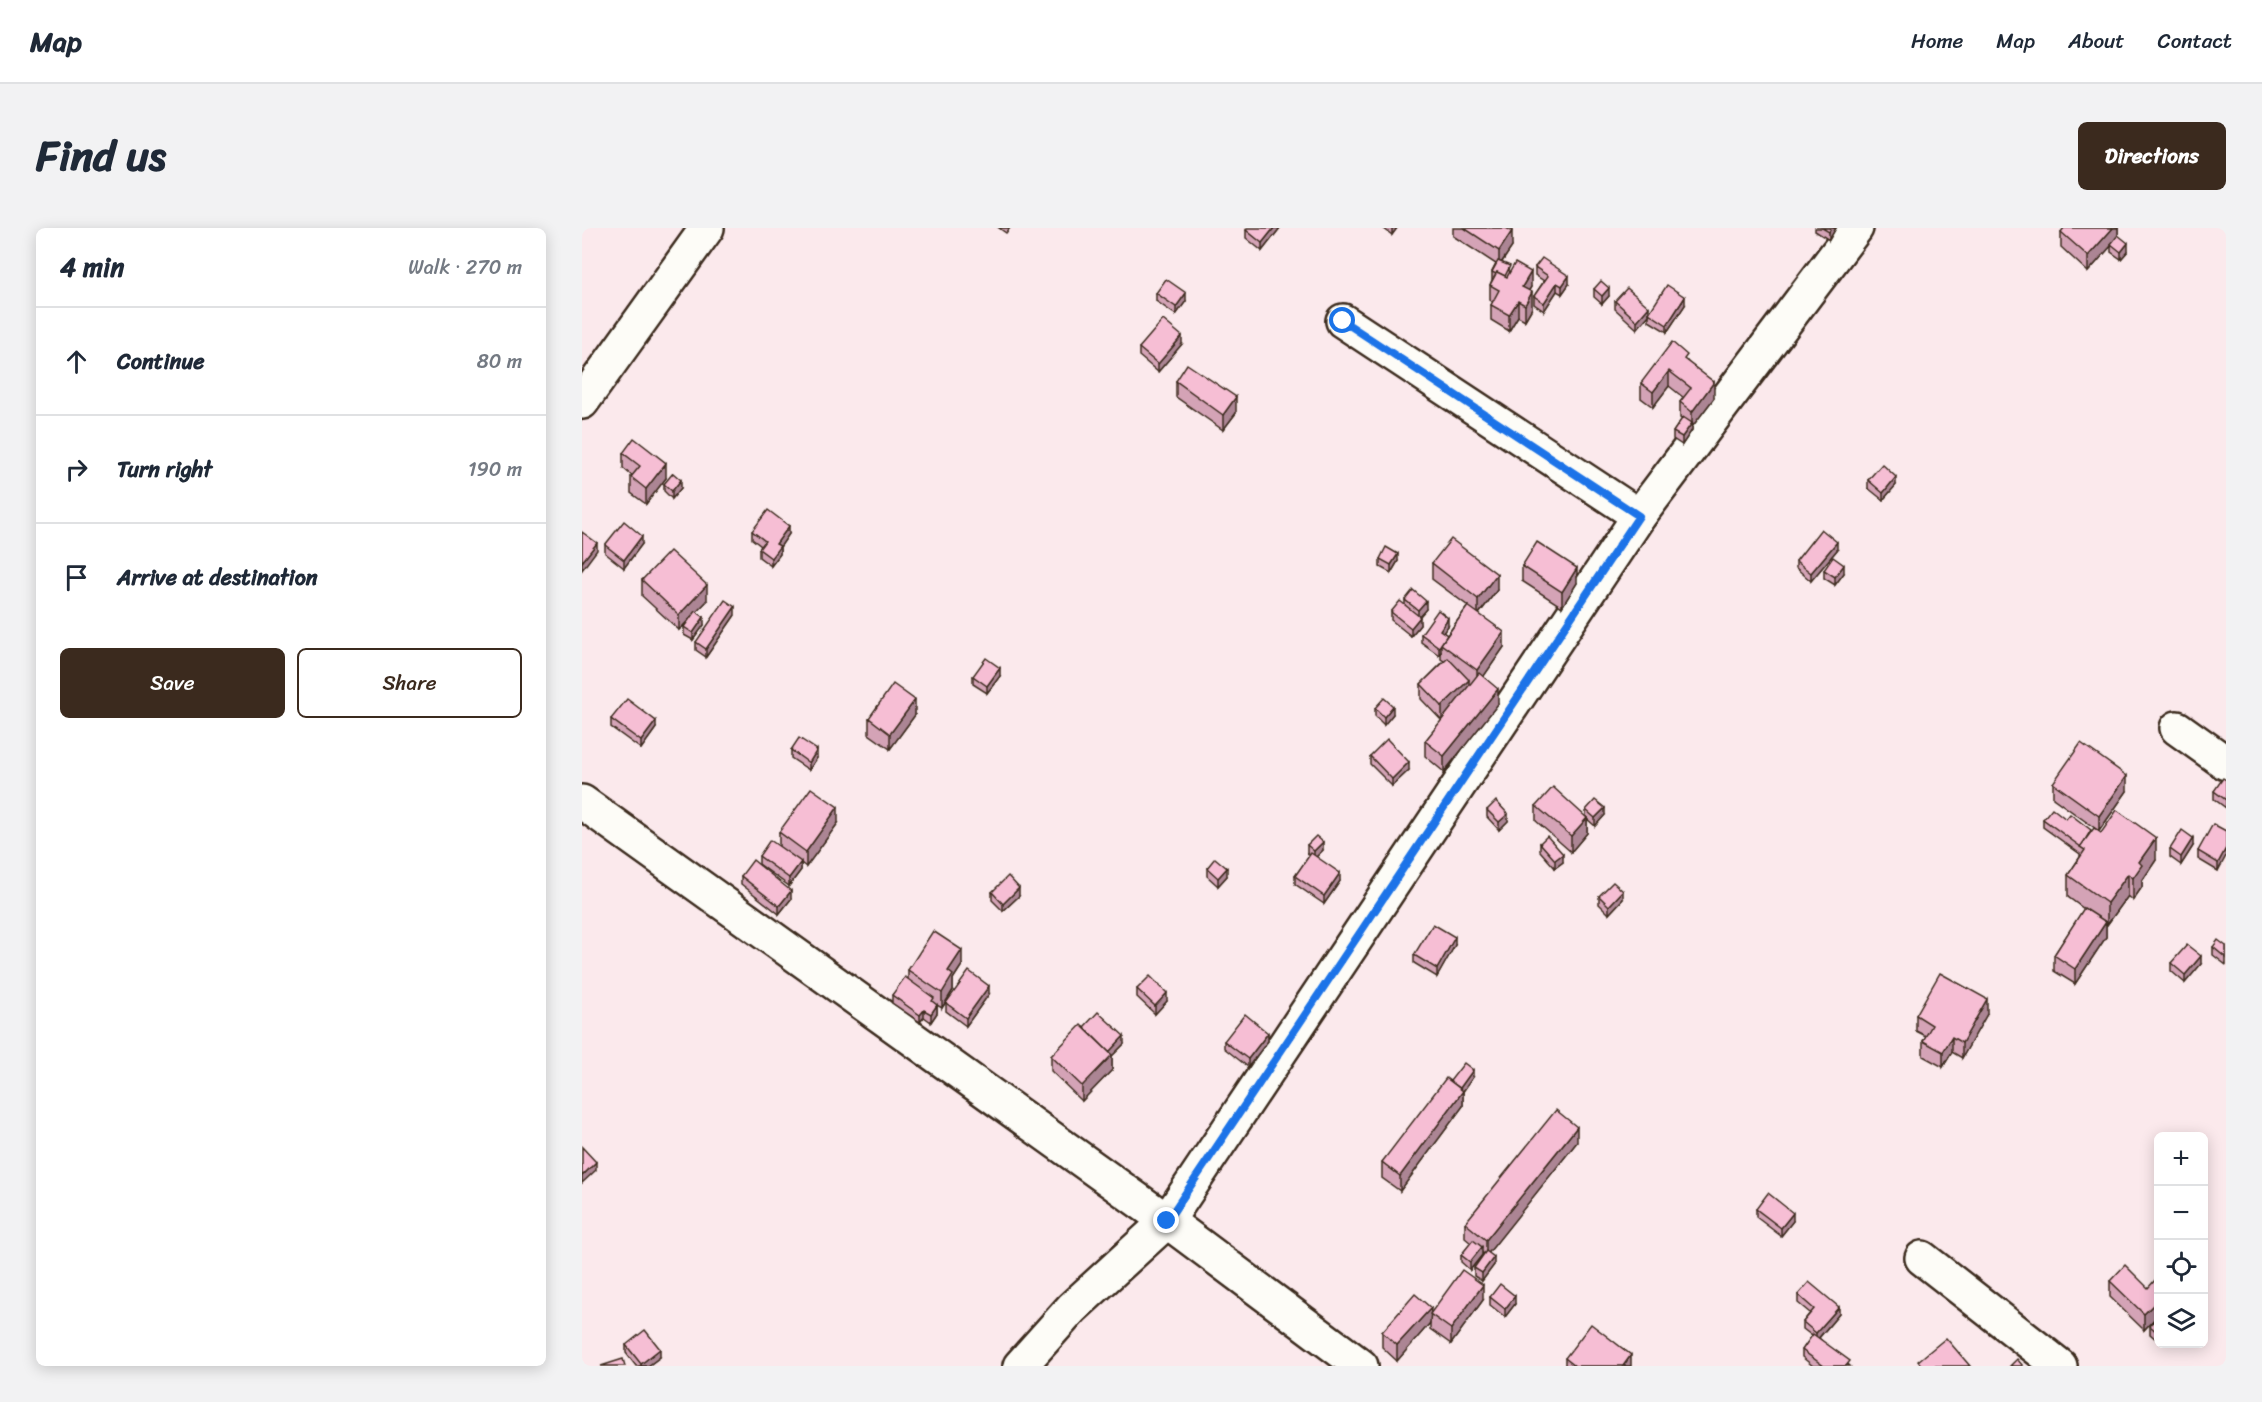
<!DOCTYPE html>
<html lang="en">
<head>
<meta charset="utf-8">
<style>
	:root { --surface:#fff; --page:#f2f2f3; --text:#1f2937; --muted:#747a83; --line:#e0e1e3; --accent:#3b2a1e }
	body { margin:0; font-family:Sriracha,sans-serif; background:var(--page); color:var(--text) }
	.controls { position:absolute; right:18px; bottom:18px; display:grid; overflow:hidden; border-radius:9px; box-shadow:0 3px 15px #0003 }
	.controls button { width:54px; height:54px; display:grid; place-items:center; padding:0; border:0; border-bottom:2px solid var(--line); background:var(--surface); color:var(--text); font:30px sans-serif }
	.stop { position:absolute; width:18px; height:18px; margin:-14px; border:4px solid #1a73e8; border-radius:50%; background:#fff }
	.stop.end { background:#1a73e8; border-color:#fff; box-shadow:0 2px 6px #0008 }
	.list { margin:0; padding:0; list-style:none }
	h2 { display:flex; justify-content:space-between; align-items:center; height:78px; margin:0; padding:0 24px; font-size:26px }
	h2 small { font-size:20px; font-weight:400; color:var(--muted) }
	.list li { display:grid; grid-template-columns:39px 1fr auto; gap:18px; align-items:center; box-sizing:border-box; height:108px; padding:0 24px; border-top:2px solid var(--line) }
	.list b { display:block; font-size:22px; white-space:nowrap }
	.list em { font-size:20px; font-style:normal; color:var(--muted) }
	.actions { display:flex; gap:12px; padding:18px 24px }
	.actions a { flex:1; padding:14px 0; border:2px solid var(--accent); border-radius:9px; text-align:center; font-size:21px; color:var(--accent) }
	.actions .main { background:var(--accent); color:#fff }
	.icon { flex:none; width:33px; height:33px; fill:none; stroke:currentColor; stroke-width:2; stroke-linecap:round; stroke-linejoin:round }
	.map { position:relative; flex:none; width:1644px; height:1138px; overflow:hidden; border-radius:9px }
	header { display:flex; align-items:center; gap:36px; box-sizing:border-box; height:84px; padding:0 30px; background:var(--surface); border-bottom:2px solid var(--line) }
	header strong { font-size:28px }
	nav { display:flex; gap:33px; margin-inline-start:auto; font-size:21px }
	.intro { display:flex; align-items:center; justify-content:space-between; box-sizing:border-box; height:144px; padding:0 36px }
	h1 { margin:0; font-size:42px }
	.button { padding:15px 27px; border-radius:9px; background:var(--accent); color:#fff; font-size:21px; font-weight:700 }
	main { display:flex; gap:36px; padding:0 36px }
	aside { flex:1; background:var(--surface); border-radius:9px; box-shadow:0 3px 15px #0003 }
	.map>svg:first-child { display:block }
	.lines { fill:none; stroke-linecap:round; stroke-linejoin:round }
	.minor-casing { stroke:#3b2a1e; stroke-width:38 }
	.minor { stroke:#fdfcf7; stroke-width:33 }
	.wall { fill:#d4a3b6; stroke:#3b2a1e; stroke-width:1.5 }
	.shaded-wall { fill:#ac8594; stroke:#3b2a1e; stroke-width:1.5 }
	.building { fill:#f6bed4; stroke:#3b2a1e; stroke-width:1.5 }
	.route { stroke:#1a73e8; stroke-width:8 }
</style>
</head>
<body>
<header>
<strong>Map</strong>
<nav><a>Home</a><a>Map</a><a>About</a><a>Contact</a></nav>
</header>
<div class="intro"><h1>Find us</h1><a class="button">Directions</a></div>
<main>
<aside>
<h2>4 min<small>Walk · 270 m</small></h2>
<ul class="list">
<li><svg class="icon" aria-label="ahead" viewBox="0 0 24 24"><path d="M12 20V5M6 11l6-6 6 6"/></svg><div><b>Continue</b></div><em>80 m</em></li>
<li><svg class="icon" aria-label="right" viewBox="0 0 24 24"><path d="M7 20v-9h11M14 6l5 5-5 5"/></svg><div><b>Turn right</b></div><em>190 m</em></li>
<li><svg class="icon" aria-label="arrive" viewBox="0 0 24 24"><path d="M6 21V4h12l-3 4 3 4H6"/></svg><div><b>Arrive at destination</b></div></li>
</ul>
<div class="actions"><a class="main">Save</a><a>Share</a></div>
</aside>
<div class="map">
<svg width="1644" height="1138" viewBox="0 0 1644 1138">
	<rect width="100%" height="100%" fill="#fbe9ec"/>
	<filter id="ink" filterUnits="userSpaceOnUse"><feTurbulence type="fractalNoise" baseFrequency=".0167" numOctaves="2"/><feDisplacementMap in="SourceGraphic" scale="12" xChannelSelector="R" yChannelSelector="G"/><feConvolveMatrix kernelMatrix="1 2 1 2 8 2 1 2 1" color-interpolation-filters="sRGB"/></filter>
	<g filter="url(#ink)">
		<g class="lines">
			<g class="minor-casing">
				<g id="minor">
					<path d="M761,93L1057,288"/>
					<path d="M0,174L125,0"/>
					<path d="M1595,500L1644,535"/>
					<path d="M0,574L585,993L779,1138"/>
					<path d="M1340,1030L1478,1138"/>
					<path d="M438,1138L490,1080L585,993L1057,288L1274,0"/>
				</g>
			</g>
			<use href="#minor" class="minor"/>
		</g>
		<g class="wall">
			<path d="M417,0H428L424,5Z"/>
			<path d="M698,0L680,23L664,10V2Z"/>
			<path d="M801,0H815L810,7Z"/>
			<path d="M871,0H924L930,19L920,34L928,44L949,59L947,62L950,80L943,92L936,88L927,103L909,92V77L911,74L908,72V57L910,52V44L914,36L871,8Z"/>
			<path d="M1233,0H1254L1247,12L1233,3Z"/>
			<path d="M1536,0V8L1546,23L1539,31L1529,24V18L1506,44L1479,19V4Z"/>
			<path d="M953,39L987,56L980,66L975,63L962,83L952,76V68L962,53L953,47Z"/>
			<path d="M1012,61L1027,68L1020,76L1012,69Z"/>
			<path d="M574,65L604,73L594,87L574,73Z"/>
			<path d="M1033,73L1067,85L1103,77L1085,104L1067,93V87L1055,101L1033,81Z"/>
			<path d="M600,116L576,144L557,128V120Z"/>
			<path d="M1105,133L1132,170L1110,199V202L1100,217L1091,211V204L1100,191L1098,190V174L1102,170L1087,158L1071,179L1059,170V155Z"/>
			<path d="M594,153L654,185L641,202L594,169Z"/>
			<path d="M41,225L84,250L64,276L49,265V249L50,248L41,240Z"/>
			<path d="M1286,252L1314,257L1301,272L1286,260Z"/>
			<path d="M82,256L99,260L90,271L82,263Z"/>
			<path d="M170,303L207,306L198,319V326L189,338L177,329V321L179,318L170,311Z"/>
			<path d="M60,316L42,340L23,325V317Z"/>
			<path d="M1255,322L1229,353L1214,340V333Z"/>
			<path d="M798,331L816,333L809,345L798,339Z"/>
			<path d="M850,335L915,362L897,386L922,419L901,449L916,476L862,544L843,528V513L860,493L839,471V456L862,433L859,431V424L857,427L839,414V406L866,398L861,404L865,407L886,378L850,351Z"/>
			<path d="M940,338L995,355L980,379L940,353Z"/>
			<path d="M1242,342L1262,345L1253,357L1242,350Z"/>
			<path d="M60,352L125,373L115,383L122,397L111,412L102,407V399L108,391L97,402L60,368Z"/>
			<path d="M823,372L844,381L837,389L838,397L829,408L809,392V384L823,377Z"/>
			<path d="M153,387L124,429L114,422V414Z"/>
			<path d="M391,448H418L405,465L391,456Z"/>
			<path d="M793,480L811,486L802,497L793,488Z"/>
			<path d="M333,487L308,521L287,506V490Z"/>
			<path d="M29,491L74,500L59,521L29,499Z"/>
			<path d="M209,522L235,530L227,542L209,530Z"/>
			<path d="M788,528L827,542L810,558L788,536Z"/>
			<path d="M1644,552V580L1632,571V563Z"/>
			<path d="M1471,555L1545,563L1517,603L1471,570Z"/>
			<path d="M954,578L1004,589V582L1023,587L1013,598L1005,591V605L989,624L954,593Z"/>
			<path d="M905,582L926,593L917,602L905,589Z"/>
			<path d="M1461,591H1484L1509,604L1519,605L1574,632L1560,653V659L1551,672L1546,668L1525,697H1524V709L1493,756L1472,743V727L1502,681L1486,669V647L1498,629V626L1461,599Z"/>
			<path d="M256,595L224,639L219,635V642L207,658L177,636V628L197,619V604Z"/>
			<path d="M1644,603L1636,643L1616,631V623Z"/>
			<path d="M958,615L981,634L973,640L958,623Z"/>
			<path d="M725,617L741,622L734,629L758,653L742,676L713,656V648L728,627L725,625Z"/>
			<path d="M1611,618L1599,637L1588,629V621Z"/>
			<path d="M625,640L645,648L636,658L625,648Z"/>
			<path d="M159,648L209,671L197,686L159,656Z"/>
			<path d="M410,664L437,668L421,683L410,672Z"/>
			<path d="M1017,668L1041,671L1027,686L1017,676Z"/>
			<path d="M873,717L855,749L832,735V727Z"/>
			<path d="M1644,718V737L1631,727V719Z"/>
			<path d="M1589,735L1619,736L1603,755L1589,743Z"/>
			<path d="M380,737L371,751V762L360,780L355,777V785L349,794L342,789L338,794L310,775V767L326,752V742Z"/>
			<path d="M555,761L585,773L573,786L555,769Z"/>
			<path d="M407,766L384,798L364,783V775Z"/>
			<path d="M1405,786L1380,830L1370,824L1361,839L1341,828V813L1344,808L1334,803V787Z"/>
			<path d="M502,800L542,816L530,828V842L500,873L469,843V828Z"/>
			<path d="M642,813H686L666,839L642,820Z"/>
			<path d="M891,849L881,863V878L818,963L800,950V934L868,853Z"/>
			<path d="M995,914L906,1025L912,1037L900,1053L892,1048V1040L902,1026L900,1024V1027L888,1042L879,1034V1027L889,1015L883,1010V995Z"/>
			<path d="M1174,981L1211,993L1199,1008L1174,989Z"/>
			<path d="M1528,1053L1566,1060L1576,1054V1087L1562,1102L1528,1069Z"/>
			<path d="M1216,1067L1257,1086L1237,1110L1268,1138H1231L1220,1129V1122L1230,1108L1221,1101V1094L1228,1085L1216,1075Z"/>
			<path d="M908,1069L933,1076L923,1089L908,1077Z"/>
			<path d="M901,1072L869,1116L848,1101V1095L815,1133L800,1119V1104L849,1085Z"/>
			<path d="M1576,1088V1113L1568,1106V1098Z"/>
			<path d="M44,1117L78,1129L66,1138H54L44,1125Z"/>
			<path d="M983,1130L1049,1138H983Z"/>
		</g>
		<g class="shaded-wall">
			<path d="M692,0H698L680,23V15Z"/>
			<path d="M810,0H815L810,7Z"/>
			<path d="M1249,0H1254L1247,12V4Z"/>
			<path d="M1531,0H1536V11L1529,16V18L1506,44V28Z"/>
			<path d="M930,3V19L917,38V23Z"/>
			<path d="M1546,15V23L1539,31V24Z"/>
			<path d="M949,44V59L940,74V59Z"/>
			<path d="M987,48V56L980,66V58Z"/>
			<path d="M975,55V63L962,83V75Z"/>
			<path d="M1027,60V68L1020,76V68Z"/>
			<path d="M950,64V80L943,92V77Z"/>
			<path d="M604,65V73L594,87V79Z"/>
			<path d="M1103,69V77L1085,104V97Z"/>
			<path d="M936,73V88L927,103V87Z"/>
			<path d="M1067,79V87L1055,101V93Z"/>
			<path d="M600,108V116L576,144V136Z"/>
			<path d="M1087,143V158L1071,179V164Z"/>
			<path d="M1132,154V170L1110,199V184Z"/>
			<path d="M654,169V185L641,202V187Z"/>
			<path d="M1110,195V202L1100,217V209Z"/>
			<path d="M84,235V250L64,276V261Z"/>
			<path d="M1314,249V257L1301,272V265Z"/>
			<path d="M99,252V260L90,271V263Z"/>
			<path d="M207,298V306L198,319V326L189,338V330L194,316Z"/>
			<path d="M60,308V316L42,340V332Z"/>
			<path d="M1255,314V322L1229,353V345Z"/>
			<path d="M15,315V322L0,342V334Z"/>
			<path d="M816,326V333L809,345V337Z"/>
			<path d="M1262,337V345L1253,357V349Z"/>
			<path d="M995,340V355L980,379V364Z"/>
			<path d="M915,346V362L896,387V371Z"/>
			<path d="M125,357V373L97,402V387Z"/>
			<path d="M844,373V381L836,390V382Z"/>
			<path d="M153,379V387L124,429V421Z"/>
			<path d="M122,389V397L111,412V405Z"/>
			<path d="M838,389V397L829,408V400Z"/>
			<path d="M866,390V398L858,409V402Z"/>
			<path d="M922,404V419L895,458V442Z"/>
			<path d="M859,416V424L857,427V419Z"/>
			<path d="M418,440V448L405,465V458Z"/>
			<path d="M887,452V467L860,494V478Z"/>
			<path d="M916,461V476L862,544V528Z"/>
			<path d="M333,472V487L308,521V506Z"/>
			<path d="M811,478V486L802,497V489Z"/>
			<path d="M74,493V500L59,521V513Z"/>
			<path d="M235,522V530L227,542V535Z"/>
			<path d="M827,534V542L810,558V551Z"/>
			<path d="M1545,548V563L1517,603V588Z"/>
			<path d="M256,579V595L224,639V624Z"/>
			<path d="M1023,580V587L1013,598V590Z"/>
			<path d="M926,586V593L917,602V594Z"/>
			<path d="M1005,590V605L989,624V608Z"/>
			<path d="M1574,610V632L1560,653V659L1551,672V650L1557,634Z"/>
			<path d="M1611,610V618L1599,637V629Z"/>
			<path d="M741,614V622L732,631V623Z"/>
			<path d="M1644,620V628L1636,643V635Z"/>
			<path d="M981,626V634L973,640V632Z"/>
			<path d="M219,634V642L207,658V650Z"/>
			<path d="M645,640V648L636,658V650Z"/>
			<path d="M758,645V653L742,676V668Z"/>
			<path d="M1546,646V668L1525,697V675Z"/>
			<path d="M437,660V668L421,683V676Z"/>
			<path d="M209,663V671L197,686V678Z"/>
			<path d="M1041,663V671L1027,686V678Z"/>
			<path d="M1524,694V709L1493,756V741Z"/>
			<path d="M873,709V717L855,749V741Z"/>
			<path d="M380,722V737L371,751V762L360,780V765L366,743Z"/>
			<path d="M1619,728V736L1603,755V747Z"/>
			<path d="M407,758V766L384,798V790Z"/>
			<path d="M585,765V773L573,786V778Z"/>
			<path d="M1405,771V786L1380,830V815Z"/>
			<path d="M355,777V785L349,794V786Z"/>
			<path d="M342,782V789L338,794V787Z"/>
			<path d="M686,805V813L666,839V831Z"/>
			<path d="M542,808V816L530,828V842L500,873V858L527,824Z"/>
			<path d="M1370,809V824L1361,839V824Z"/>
			<path d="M891,842V849L878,868V860Z"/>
			<path d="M881,863V878L818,963V948Z"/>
			<path d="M995,899V914L904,1028V1012Z"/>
			<path d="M14,934V942L0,955V948Z"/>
			<path d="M1211,985V993L1199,1008V1000Z"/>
			<path d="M900,1019V1027L888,1042V1034Z"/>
			<path d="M912,1029V1037L900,1053V1045Z"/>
			<path d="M901,1057V1072L869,1116V1101Z"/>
			<path d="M933,1068V1076L923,1089V1081Z"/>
			<path d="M1576,1072V1087L1562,1102V1086Z"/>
			<path d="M1257,1079V1086L1234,1113V1105Z"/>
			<path d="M849,1080L848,1095L815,1133V1117Z"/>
			<path d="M78,1121V1129L66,1138H59V1136Z"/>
			<path d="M1049,1127V1138H1041Z"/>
		</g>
		<g class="building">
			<path d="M665,0H692L680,15L664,2Z"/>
			<path d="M882,0H924L930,3L917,23Z"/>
			<path d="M1240,0H1249L1247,4Z"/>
			<path d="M1482,0H1531L1506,28L1479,4Z"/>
			<path d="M1536,7L1546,15L1539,24L1529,16Z"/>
			<path d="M960,30L987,48L980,58L975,55L962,75L952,68L966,48L953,39Z"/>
			<path d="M916,33L928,38L923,48L915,44L914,46L910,44Z"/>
			<path d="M933,35L949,44L940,59L950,64L943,77L936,73L927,87L909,77L917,62L908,57L915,44L925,49Z"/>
			<path d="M584,51L604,65L594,79L574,65Z"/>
			<path d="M1019,53L1027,60L1020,68L1012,61Z"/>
			<path d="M1085,57L1103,69L1085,97L1067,85Z"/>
			<path d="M1045,60L1067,79L1055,93L1033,73Z"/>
			<path d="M581,92L600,108L576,136L557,120Z"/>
			<path d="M1090,114L1105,127L1102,131L1132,154L1110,184L1098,174L1109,160L1087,143L1071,164L1059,155Z"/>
			<path d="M605,136L654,169L641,187L594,153Z"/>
			<path d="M1101,189L1110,195L1100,209L1091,204Z"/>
			<path d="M52,210L84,235L64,261L49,249L58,238L41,225Z"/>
			<path d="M1300,236L1314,249L1301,265L1286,252Z"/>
			<path d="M91,245L99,252L90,263L82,256Z"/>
			<path d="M186,282L207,298L194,316L198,318L189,330L177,321L183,313L170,303Z"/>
			<path d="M42,293L60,308L42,332L23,317Z"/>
			<path d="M1239,301L1255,314L1229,345L1214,333Z"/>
			<path d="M0,304L15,315L0,334Z"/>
			<path d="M869,311L915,346L896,371L850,335Z"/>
			<path d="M955,314L995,340L980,364L940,338Z"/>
			<path d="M804,319L816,326L809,337L798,331Z"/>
			<path d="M88,323L125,357L97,387L60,352Z"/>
			<path d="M1251,329L1262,337L1253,349L1242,342Z"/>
			<path d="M831,362L844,373L836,382L823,372Z"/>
			<path d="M143,372L153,379L124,421L114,414Z"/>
			<path d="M818,373L838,389L829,400L809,384Z"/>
			<path d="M886,378L922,404L895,442L859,416Z"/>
			<path d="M856,382L866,390L858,402L865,407L857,419L839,406Z"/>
			<path d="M113,383L122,389L111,405L102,399Z"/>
			<path d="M404,430L418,440L405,458L391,448Z"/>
			<path d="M866,430L887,452L860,478L839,456Z"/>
			<path d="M897,445L916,461L862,528L843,513Z"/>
			<path d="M311,456L333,472L308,506L287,490Z"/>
			<path d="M802,470L811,478L802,489L793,480Z"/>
			<path d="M45,471L74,493L59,513L29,491Z"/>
			<path d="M217,510L235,522L227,535L209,522Z"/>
			<path d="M805,511L827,534L810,551L788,528Z"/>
			<path d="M1499,515L1545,548L1517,588L1471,555Z"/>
			<path d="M1641,550L1644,552V572L1632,563Z"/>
			<path d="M971,559L1005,590L989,608L954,578Z"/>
			<path d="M229,560L256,579L224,624L197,604Z"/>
			<path d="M1013,572L1023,580L1013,590L1004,582Z"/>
			<path d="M914,573L926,586L917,594L905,582Z"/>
			<path d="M1470,580L1484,591L1488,586L1509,602L1499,619L1461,591Z"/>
			<path d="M1535,582L1574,610L1557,634L1560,637L1551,650L1546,646L1525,675L1486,647L1503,622L1498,619L1512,600L1519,605Z"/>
			<path d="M1631,596L1644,603V620L1636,635L1616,623Z"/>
			<path d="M1600,602L1611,610L1599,629L1588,621Z"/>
			<path d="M734,608L741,614L732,623L725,617Z"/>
			<path d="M965,608L981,626L973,632L958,615Z"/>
			<path d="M188,612L219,634L207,650L177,628Z"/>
			<path d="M729,625L758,645L742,668L713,648Z"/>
			<path d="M633,630L645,640L636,650L625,640Z"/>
			<path d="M171,632L209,663L197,678L159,648Z"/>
			<path d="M426,648L437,660L421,676L410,664Z"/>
			<path d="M1031,654L1041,663L1027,678L1017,668Z"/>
			<path d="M1502,680L1524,694L1493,741L1472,727Z"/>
			<path d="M851,696L873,709L855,741L832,727Z"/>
			<path d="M351,703L380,722L366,743L371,747L360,765L326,742Z"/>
			<path d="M1636,712L1644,718V730L1631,719Z"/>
			<path d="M1605,717L1619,728L1603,747L1589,735Z"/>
			<path d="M387,743L407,758L384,790L364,775Z"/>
			<path d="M1358,745L1405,771L1380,815L1370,809L1361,824L1341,813L1350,797L1334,787Z"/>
			<path d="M568,748L585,765L573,778L555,761Z"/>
			<path d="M323,749L352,770L350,773L355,777L349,786L342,782L338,787L310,767Z"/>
			<path d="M516,784L542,808L527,824L502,799Z"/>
			<path d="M663,786L686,805L666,831L642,813Z"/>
			<path d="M499,797L530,827L500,858L469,828Z"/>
			<path d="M882,835L891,842L878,860L868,853Z"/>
			<path d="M864,850L881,863L818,948L800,934Z"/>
			<path d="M974,882L995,899L904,1012L883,995Z"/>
			<path d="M0,919L14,934L0,948Z"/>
			<path d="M1186,965L1211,985L1199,1000L1174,981Z"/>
			<path d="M891,1012L900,1019L888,1034L879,1027Z"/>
			<path d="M904,1023L912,1029L900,1045L892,1040Z"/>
			<path d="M1543,1037L1566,1060L1574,1051L1576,1054V1072L1562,1086L1528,1053Z"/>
			<path d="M880,1042L901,1057L869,1101L848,1086Z"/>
			<path d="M1227,1054L1257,1079L1234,1105L1221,1094L1232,1081L1216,1067Z"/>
			<path d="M918,1056L933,1068L923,1081L908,1069Z"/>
			<path d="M833,1066L849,1080L815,1117L800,1104Z"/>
			<path d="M1576,1088V1105L1568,1098Z"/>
			<path d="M1009,1096L1049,1127L1041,1138H993L983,1130Z"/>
			<path d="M63,1102L78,1121L59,1136L44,1117Z"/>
			<path d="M1231,1106L1268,1133L1264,1138H1242L1220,1122Z"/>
			<path d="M1364,1110L1388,1138H1340L1336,1133Z"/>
			<path d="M41,1131L43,1138H19Z"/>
			<path d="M1435,1131L1441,1138H1428Z"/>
		</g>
	</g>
	<g class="lines" filter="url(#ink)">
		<path class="route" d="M585,993L1057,288L761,93"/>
	</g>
</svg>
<div class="controls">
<button>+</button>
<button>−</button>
<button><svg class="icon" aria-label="locate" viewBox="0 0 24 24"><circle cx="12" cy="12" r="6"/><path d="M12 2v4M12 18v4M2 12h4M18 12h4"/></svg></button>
<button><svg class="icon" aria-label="layers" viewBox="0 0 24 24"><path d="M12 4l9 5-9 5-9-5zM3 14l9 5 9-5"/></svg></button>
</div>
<div class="stop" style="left:761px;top:93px"></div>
<div class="stop end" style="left:585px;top:993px"></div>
</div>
</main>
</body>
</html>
